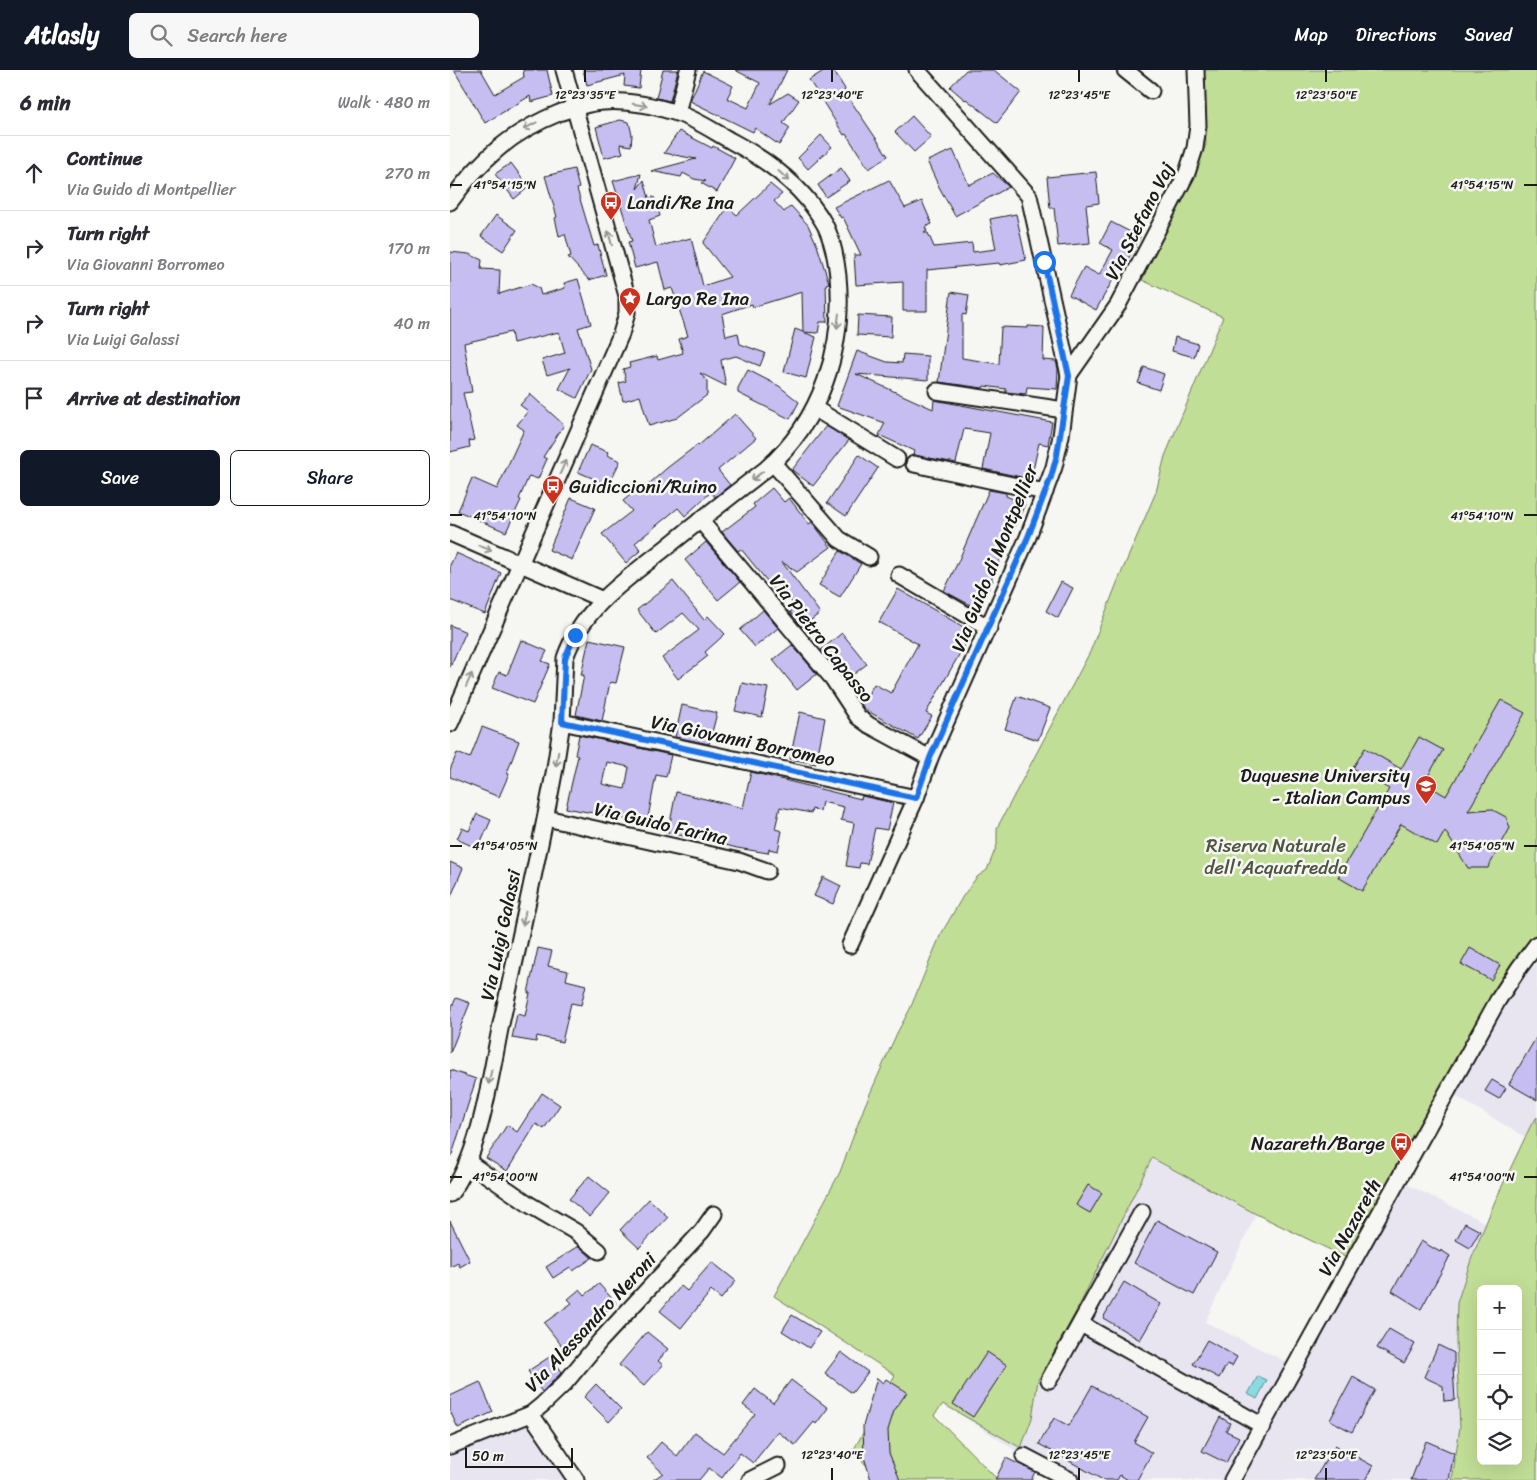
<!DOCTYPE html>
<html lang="en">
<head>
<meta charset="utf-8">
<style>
	:root { --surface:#fff; --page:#f7f7f7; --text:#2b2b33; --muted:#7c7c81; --line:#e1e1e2; --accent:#111827 }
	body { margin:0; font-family:Sriracha,sans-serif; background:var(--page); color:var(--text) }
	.controls { position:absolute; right:15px; bottom:15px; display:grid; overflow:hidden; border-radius:8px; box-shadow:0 5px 20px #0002 }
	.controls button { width:45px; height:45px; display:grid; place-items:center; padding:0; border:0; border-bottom:1px solid var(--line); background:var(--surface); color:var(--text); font:25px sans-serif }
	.scale { position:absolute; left:15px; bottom:12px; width:108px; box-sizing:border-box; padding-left:5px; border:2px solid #1c1c1c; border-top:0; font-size:14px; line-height:18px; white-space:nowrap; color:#1c1c1c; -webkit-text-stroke:4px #f6f6f2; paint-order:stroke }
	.stop { position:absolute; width:15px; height:15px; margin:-11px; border:4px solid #1a73e8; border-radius:50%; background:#fff }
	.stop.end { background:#1a73e8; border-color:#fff; box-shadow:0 1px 5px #0008 }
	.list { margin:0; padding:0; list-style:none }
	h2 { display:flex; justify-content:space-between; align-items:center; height:65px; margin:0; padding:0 20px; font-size:21px }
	h2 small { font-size:16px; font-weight:400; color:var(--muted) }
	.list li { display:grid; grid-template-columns:32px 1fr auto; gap:15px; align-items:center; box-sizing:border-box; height:75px; padding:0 20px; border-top:1px solid var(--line) }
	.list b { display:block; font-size:19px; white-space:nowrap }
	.list p { margin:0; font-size:16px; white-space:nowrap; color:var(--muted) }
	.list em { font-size:16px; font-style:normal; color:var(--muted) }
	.actions { display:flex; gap:10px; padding:15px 20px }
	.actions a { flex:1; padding:11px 0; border:1px solid var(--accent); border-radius:8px; text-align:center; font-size:18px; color:var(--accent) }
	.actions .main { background:var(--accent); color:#fff }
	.icon { flex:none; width:28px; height:28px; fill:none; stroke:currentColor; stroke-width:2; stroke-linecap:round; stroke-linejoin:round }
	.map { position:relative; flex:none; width:1087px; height:1410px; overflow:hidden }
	header { display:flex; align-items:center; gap:30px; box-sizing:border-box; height:70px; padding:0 25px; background:var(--accent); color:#fff }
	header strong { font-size:24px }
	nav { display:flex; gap:28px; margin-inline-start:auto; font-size:18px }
	.search { width:350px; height:45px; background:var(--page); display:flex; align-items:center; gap:12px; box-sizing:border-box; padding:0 18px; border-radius:8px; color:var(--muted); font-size:19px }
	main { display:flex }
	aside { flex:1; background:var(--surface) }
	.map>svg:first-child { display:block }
	.built { fill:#e8e5f1 }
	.green { fill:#c1de96; stroke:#6e7d59; fill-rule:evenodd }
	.water { fill:#89dbe0; stroke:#5d8f92 }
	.building { fill:#c6bef0; stroke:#1c1c1c; fill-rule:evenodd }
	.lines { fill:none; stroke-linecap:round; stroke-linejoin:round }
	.minor-casing { stroke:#1c1c1c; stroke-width:19 }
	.minor { stroke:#f6f6f2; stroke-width:15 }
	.oneway { stroke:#949492 }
	.route { stroke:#1a73e8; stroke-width:6 }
	.ticks { fill:none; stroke:#1c1c1c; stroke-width:2 }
	.labels { text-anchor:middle; stroke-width:5; stroke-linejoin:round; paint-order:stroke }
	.poi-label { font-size:19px; fill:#1c1c1c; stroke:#f6f6f2; text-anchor:start }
	.street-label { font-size:19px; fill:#1c1c1c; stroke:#f6f6f2 }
	.park-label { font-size:19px; fill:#4e5641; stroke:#f6f6f2 }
	.ticks-label { font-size:12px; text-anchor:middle; fill:#1c1c1c; stroke:#f6f6f2; stroke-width:5; stroke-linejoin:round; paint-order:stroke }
</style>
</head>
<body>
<header>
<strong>Atlasly</strong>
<div class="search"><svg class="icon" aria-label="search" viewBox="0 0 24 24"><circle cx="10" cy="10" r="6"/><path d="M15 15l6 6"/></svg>Search here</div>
<nav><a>Map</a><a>Directions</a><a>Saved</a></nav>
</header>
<main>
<aside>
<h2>6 min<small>Walk · 480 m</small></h2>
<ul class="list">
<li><svg class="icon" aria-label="ahead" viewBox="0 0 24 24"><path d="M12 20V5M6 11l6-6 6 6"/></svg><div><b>Continue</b><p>Via Guido di Montpellier</p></div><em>270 m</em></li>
<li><svg class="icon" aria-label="right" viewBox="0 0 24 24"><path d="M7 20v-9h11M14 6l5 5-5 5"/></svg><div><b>Turn right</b><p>Via Giovanni Borromeo</p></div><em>170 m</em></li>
<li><svg class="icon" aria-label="right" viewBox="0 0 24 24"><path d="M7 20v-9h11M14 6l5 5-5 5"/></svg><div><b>Turn right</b><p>Via Luigi Galassi</p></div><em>40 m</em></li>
<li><svg class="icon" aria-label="arrive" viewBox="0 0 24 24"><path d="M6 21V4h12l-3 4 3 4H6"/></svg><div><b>Arrive at destination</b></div></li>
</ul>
<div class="actions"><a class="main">Save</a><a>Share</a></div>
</aside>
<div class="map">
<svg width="1087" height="1410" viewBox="0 0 1087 1410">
	<rect width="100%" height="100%" fill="#f6f6f2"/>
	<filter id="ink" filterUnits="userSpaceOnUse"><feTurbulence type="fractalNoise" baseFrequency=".02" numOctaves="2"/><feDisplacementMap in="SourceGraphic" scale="10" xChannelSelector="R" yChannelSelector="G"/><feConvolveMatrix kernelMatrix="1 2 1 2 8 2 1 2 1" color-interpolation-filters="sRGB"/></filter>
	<g filter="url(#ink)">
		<g class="built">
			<path d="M1087,894V1053L1075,1067L994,1019L1060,912Z"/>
			<path d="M702,1088L806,1144L755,1252L845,1296L948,1110L1036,1153L1006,1257L1010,1357L1015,1410H620L574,1386L489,1331Z"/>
			<path d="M79,1355L117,1410H0V1385Z"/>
		</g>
		<g class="green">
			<path d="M753,0H1087V863C1077,874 1066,883 1063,898L994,1019L987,1024L897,1188L806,1144L702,1088L627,1240L588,1310L582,1348L571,1378L493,1334L484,1345L548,1410H430L403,1381L445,1305L324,1226L390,1102L415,1035L447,963L460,939L490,866L513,826L527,807L537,800L547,775V758L640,582L667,513L706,422L715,386L773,247L692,210L756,75Z"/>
			<path d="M1087,1047V1410H1002L1010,1357L1006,1272L1007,1233L1021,1190L1045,1131L1081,1055ZM1031,1219H1068V1391H1031Z"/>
		</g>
		<path class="water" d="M808,1306L817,1310L807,1329L798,1324Z"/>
		<g class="building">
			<path d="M4,0H31L45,24L74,7L73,0H97L103,26L81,32L80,26L35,53Z"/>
			<path d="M133,0H191L189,18L174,16L175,5L137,15Z"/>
			<path d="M213,0H228L220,31L206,28Z"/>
			<path d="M285,0H337L320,34L338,23L349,30L333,53L340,58L329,75L305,58L303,62L240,31L253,1L283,16L277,28L298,38L310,13Z"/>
			<path d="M375,0H383L395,19L394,21L438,86L419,99L396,64L394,65L359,10Z"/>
			<path d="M516,0H544L571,22L547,53L516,29L515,30L500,17Z"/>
			<path d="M462,46L481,67L464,82L445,62Z"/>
			<path d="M170,50L179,52L182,65L181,76L170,74L173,83L154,88L146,57Z"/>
			<path d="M229,61L262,78L263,76L285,88L267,122L251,113L256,111L244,109L233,103L231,107L201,101L246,89L214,83Z"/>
			<path d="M371,65L382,77L358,99L348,88Z"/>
			<path d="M503,80L519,115L543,103L559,117L505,146L488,115L477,91Z"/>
			<path d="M61,93L79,117L64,129L45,104Z"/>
			<path d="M391,98L400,111L376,127L368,115Z"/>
			<path d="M124,99L129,118L127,119L144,176L148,175L156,205L139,210L118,187L121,186L115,164L109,166L105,148L107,147L95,106Z"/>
			<path d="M646,102L649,133L636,135L640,173L608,176L604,138H600L597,107Z"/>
			<path d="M191,104L187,119L194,110L199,128L204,127L210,146L199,150L206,177L241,168L253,216L280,207L253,173L278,137L287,145L320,114L332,124L324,131L334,142L341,136L358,155L367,175L379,213L376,214L377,252H370L368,263L353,262L352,222L303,237L302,234L272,244L276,266L288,263L290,274L315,283L310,296L286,286L271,290L276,316L250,303L257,311V325L227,348L199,356L190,326L173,331L169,313L176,311L173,299L180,297L179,293L207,286L208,290L233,283L229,269L238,266L222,218L215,220L208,192L185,198L178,172L182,171L163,111Z"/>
			<path d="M439,110L455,138L472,131L482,154L475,157L477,161L474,163H478L484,177L522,173L523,182L546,179L540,149L566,144L576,190L550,195L549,193L477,200V241H453V212L406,215L404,185H411L393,147L391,148L384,137Z"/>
			<path d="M46,145L67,160L53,181L31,166Z"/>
			<path d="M661,152L690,167L672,200L669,199L646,240L619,225L634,197L649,205L663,180L650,173Z"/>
			<path d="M0,182L19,184L32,190L31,199L50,200L49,224L81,214L89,218L91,225L115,218L114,213L128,209L141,254L128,258L141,299L127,328L109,319L120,298L97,305L92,290L115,283L109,262L63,273L61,262L14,273L22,322L13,323L24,370L19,371L20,377L0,382Z"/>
			<path d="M501,222L519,225L516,245L512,244V288L549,294L551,257L578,258V256L594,257L593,290L606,291L608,299L607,319L577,317L576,324L556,322V319L534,316L533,318L489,312Z"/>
			<path d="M408,245L442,247L441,267L407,265Z"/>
			<path d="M345,259L366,267L356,308L334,302Z"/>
			<path d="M725,267L748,274L744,287L722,281Z"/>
			<path d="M407,281L437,292L452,293L453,284L478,286V310L406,304L483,339L484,330L602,352L598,375L589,373L581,409L533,399L540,363L514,359L506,393L463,385L464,381L429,365L435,353L387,336Z"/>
			<path d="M694,297L714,304L709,320L688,313Z"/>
			<path d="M298,300L329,316L349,332L340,349L288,323V318Z"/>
			<path d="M80,324L114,355L93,387L97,389L88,409L79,406L69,429L71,430L56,462L8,441L22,408L47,419L74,360L67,355L78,341L70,335Z"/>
			<path d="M285,344L306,368L268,400L280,415L265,427L261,422L235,446L228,438L185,473L191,480L176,493L152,464L182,441L173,431L190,417L192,420L217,398L247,375L248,376Z"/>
			<path d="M376,356L399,370L363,416L342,400Z"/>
			<path d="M140,375L158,382L157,385L170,391L159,415L128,402Z"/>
			<path d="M409,385L428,398L396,446L377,433Z"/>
			<path d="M322,418L334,432L339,428L359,454L362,452L381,477L347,502L332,492L370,543L352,557L340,542L346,538L331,518L326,522L291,479L288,481L272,462L305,437L303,434Z"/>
			<path d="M539,420L556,423V426L575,434L541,510H543L528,539L494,521L508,492Z"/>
			<path d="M121,428L145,438L122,490L99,480Z"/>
			<path d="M256,472L290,512L268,530L235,490Z"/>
			<path d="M390,481L411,494L390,527L369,515Z"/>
			<path d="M6,483L51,503L35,544L0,530V495Z"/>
			<path d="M223,511L254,550L258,546L275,564L255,582L258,586L228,609L212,588L249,560L233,543L206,564L187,540Z"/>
			<path d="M611,512L623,518L608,548L596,541Z"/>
			<path d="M448,519L522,562L476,643L482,646L468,669L414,639L412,635L424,614L441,623L468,574L429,552Z"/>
			<path d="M313,540L328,558L305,577L290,560Z"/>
			<path d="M0,555L16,562L0,597Z"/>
			<path d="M392,563L417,594L396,610L371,580Z"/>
			<path d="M139,569L175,577L166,613L160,612L152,651L126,645L134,605H131Z"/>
			<path d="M71,570L97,581L92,591L100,594L83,634L42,618L49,602L57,605Z"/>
			<path d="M342,575L367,604L347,620L323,590Z"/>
			<path d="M292,613L318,618L312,647L285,641Z"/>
			<path d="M567,626L600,638L588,670L555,659Z"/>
			<path d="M1051,630L1075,643L1018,741L1041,739L1056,747L1060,758L1038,798H1018L995,761L987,775L951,754L912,821L888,807L939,719L903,698L915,678L951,699L969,667L993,680L974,713L996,726Z"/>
			<path d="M232,635L267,643L259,674L225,667Z"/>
			<path d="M350,642L375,648L366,694L340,689Z"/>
			<path d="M32,657L69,671L57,703L59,704L49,727L0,707V700L7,683L20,688Z"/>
			<path d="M129,665L221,685L216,707L206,705L197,753L116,738L128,686L125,685ZM157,692L179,697L175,719L152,714Z"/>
			<path d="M301,702L411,729L412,726L443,733L437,760L425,758L417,794L410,793L409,798L396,796L404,753L391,750L394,737L372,732L370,741L362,739L361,743L330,737L325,759L332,761L328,781L319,779L318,783L287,778L245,767V768L218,763L226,722L293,738Z"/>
			<path d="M27,744L41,750L28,779L7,769L12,758L19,761Z"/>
			<path d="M0,792L13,798L0,829Z"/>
			<path d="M373,807L391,816L383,834L364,826Z"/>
			<path d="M88,878L102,881L98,896L118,901L116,910L136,915L131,935L121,933L112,972L87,966L86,972L62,968L67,944L75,946L80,923H78Z"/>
			<path d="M1020,878L1050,895L1041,910L1011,894Z"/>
			<path d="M6,928L20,933L0,983V941Z"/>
			<path d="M1087,966V1030L1059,1014Z"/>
			<path d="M0,1000L26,1009L2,1085H0Z"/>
			<path d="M1042,1010L1056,1018L1049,1029L1035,1021Z"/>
			<path d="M92,1023L110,1035L94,1059L86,1054L57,1101L36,1088L57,1055L67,1062Z"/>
			<path d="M139,1106L160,1123L140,1147L119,1129Z"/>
			<path d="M638,1115L652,1123L640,1143L626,1135Z"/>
			<path d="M199,1129L218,1147L189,1178L170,1160Z"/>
			<path d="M707,1150L767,1182L744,1225L684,1193Z"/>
			<path d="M0,1151L20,1191L10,1197L8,1193L0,1197Z"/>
			<path d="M1015,1153L1030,1161L1020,1178L1006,1170Z"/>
			<path d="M971,1171L990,1182L991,1180L1000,1186L971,1239L942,1221Z"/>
			<path d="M129,1176L142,1188L123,1201L120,1197L103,1208L96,1197Z"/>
			<path d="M262,1192L286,1211L271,1229L261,1221L231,1258L210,1241L231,1216L237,1221Z"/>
			<path d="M674,1212L711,1234L690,1270L653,1248Z"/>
			<path d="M149,1214L166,1233L112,1276L94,1253L122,1233L118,1229L130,1219L135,1225Z"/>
			<path d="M342,1245L370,1262L359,1278L332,1261Z"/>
			<path d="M939,1259L965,1274L954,1293L927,1278Z"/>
			<path d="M197,1262L218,1279L208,1291L213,1295L194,1316L169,1295Z"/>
			<path d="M757,1270L787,1287L782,1296L777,1294L769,1308L743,1294Z"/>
			<path d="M988,1275L1004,1283V1298H1003L1005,1330L994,1331L993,1316L974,1307Z"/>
			<path d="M391,1282L418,1302L402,1323L375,1303Z"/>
			<path d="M537,1282L557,1295L523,1347L503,1334Z"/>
			<path d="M101,1286L112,1302L92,1322L78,1301Z"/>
			<path d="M903,1307L925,1320L902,1362L880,1350Z"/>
			<path d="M427,1308L433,1313L436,1309L457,1322L444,1341L438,1360L439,1383L450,1410H421L414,1387L413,1356Z"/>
			<path d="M341,1310L378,1338L366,1354L364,1352L345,1375L328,1362L303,1393L290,1383L272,1408L259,1398L249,1410H203L213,1403L197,1388L211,1372L227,1386L245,1362L273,1383L305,1344L293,1335L305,1319L323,1333Z"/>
			<path d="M30,1312L43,1342L8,1358L0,1341V1326Z"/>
			<path d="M146,1314L171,1339L159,1352L134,1327Z"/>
			<path d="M642,1316L698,1347L684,1372L702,1383L687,1410H678L670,1405L667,1410H653L589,1374L604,1348L619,1356Z"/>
			<path d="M770,1347L780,1353L776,1361L789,1367L776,1393L752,1381Z"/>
			<path d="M976,1371L1004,1383L999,1410H961Z"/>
			<path d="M885,1375L923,1396L915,1410H864Z"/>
			<path d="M556,1388L585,1402L581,1410H545Z"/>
		</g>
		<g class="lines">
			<g class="minor-casing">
				<g id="minor">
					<path d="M675,0L701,21"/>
					<path d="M227,43L238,0"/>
					<path d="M0,132C30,90 61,62 109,43C124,38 137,33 153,32C177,30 205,36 227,43C246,49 263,61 281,71C319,91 354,117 375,155C383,171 386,188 388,206C395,278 371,351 316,399C282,425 249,451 217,477C178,508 132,538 115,588L112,652L105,698C89,784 70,869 51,954C41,1003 30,1086 0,1124"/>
					<path d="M619,305L668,235L737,103L745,78L748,56L746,0"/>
					<path d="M487,321L614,340"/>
					<path d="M364,338L447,389"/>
					<path d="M323,393L389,469L419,487"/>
					<path d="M464,394L595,422"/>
					<path d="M250,450L383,609L408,647L419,655L480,688"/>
					<path d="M0,463L153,530"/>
					<path d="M449,505L539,558"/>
					<path d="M112,652L466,728"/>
					<path d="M0,654L171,264L177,243V226L114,0"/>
					<path d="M96,748L289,791L317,801"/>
					<path d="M400,875L466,728L480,688L578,467L604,397L611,366L619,305L579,126L467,0"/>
					<path d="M18,1092L80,1135L126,1162L149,1181"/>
					<path d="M631,1254L813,1356"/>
					<path d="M599,1310L692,1142"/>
					<path d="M81,1344L126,1410"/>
					<path d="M0,1376L81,1344L92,1335L115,1313L150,1271L252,1161L264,1144"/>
					<path d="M574,1386L620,1410"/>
					<path d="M300,1410L328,1396"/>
					<path d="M782,1410L1048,930L1069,898L1087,874"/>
				</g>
			</g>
			<use href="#minor" class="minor"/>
		</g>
		<defs><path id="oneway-shaft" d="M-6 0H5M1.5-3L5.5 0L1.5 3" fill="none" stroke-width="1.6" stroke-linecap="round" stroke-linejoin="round" transform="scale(1.25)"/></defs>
		<g class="oneway">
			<use href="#oneway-shaft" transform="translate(190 35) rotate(10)"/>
			<use href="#oneway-shaft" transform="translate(80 56) rotate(152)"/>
			<use href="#oneway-shaft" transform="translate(334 106) rotate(42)"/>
			<use href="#oneway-shaft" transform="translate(160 168) rotate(-105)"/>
			<use href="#oneway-shaft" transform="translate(388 251) rotate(97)"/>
			<use href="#oneway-shaft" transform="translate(113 397) rotate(-66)"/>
			<use href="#oneway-shaft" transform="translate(307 406) rotate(142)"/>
			<use href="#oneway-shaft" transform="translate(35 478) rotate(23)"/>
			<use href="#oneway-shaft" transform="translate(19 610) rotate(-66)"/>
			<use href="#oneway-shaft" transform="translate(107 689) rotate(100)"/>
			<use href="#oneway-shaft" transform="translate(74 848) rotate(102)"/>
			<use href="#oneway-shaft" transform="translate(40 1007) rotate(102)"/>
		</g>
	</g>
	<g class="lines" filter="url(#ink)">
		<path class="route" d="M125,565L115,588L112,652L466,728L480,688L578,467L601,407L607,385L619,306L594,192"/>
	</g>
	<path class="ticks" d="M135,0V12M382,0V12M629,0V12M876,0V12M0,115H12M1074,115H1087M0,445H12M1074,445H1087M0,776H12M1074,776H1087M0,1107H12M1074,1107H1087M382,1398V1410M629,1398V1410M876,1398V1410"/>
	<defs>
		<g id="bus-pin" transform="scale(1.125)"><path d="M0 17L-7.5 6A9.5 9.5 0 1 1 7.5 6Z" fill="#c8321e" stroke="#f6f6f2"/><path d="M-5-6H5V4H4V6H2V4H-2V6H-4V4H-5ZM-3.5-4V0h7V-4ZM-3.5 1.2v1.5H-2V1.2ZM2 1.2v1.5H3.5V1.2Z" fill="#fff"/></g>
		<g id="sight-pin" transform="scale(1.125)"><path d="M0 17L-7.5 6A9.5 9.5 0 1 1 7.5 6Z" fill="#c8321e" stroke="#f6f6f2"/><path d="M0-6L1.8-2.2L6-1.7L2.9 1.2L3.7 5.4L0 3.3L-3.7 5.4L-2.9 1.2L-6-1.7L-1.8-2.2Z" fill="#fff"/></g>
		<g id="university-pin" transform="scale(1.125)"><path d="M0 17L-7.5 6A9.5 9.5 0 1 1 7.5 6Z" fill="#c8321e" stroke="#f6f6f2"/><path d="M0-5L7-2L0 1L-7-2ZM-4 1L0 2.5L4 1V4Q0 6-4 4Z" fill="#fff"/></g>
	</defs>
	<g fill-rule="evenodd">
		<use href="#bus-pin" x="161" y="132"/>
		<use href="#sight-pin" x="180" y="228"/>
		<use href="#bus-pin" x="103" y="416"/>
		<use href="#university-pin" x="976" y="716"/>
		<use href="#bus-pin" x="951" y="1073"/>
	</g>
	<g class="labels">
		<g class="poi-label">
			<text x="177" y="139">Landi/Re Ina</text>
			<text x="196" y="235">Largo Re Ina</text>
			<text x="119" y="423">Guidiccioni/Ruino</text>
			<text x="960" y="712" text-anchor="end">Duquesne University<tspan x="960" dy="22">- Italian Campus</tspan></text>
			<text x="935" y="1080" text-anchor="end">Nazareth/Barge</text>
		</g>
		<g class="street-label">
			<text transform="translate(689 151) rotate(-63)" y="7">Via Stefano Vaj</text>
			<text transform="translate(544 488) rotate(-68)" y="7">Via Guido di Montpellier</text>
			<text transform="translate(372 568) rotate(52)" y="7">Via Pietro Capasso</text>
			<text transform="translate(293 670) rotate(12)" y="7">Via Giovanni Borromeo</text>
			<text transform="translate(211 753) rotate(13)" y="7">Via Guido Farina</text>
			<text transform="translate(50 865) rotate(-78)" y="7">Via Luigi Galassi</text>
			<text transform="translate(899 1157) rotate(-61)" y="7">Via Nazareth</text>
			<text transform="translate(140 1252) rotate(-47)" y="7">Via Alessandro Neroni</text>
		</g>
		<g class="park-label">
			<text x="826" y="782">Riserva Naturale<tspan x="826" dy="22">dell'Acquafredda</tspan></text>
		</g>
	</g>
	<g class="ticks-label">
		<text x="135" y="29">12°23'35"E</text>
		<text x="382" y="29">12°23'40"E</text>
		<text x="629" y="29">12°23'45"E</text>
		<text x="876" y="29">12°23'50"E</text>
		<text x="55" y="119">41°54'15"N</text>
		<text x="1032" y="119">41°54'15"N</text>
		<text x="55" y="450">41°54'10"N</text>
		<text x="1032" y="450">41°54'10"N</text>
		<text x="55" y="780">41°54'05"N</text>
		<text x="1032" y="780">41°54'05"N</text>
		<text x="55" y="1111">41°54'00"N</text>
		<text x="1032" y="1111">41°54'00"N</text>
		<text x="382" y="1389">12°23'40"E</text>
		<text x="629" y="1389">12°23'45"E</text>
		<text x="876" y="1389">12°23'50"E</text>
	</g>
</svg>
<div class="controls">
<button>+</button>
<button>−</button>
<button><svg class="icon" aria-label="locate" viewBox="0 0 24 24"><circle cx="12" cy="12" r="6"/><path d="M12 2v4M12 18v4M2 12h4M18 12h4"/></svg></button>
<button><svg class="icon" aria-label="layers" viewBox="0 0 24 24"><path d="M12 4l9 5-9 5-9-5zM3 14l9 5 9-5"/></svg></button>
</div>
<div class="scale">50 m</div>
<div class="stop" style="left:594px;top:192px"></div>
<div class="stop end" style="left:125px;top:565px"></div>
</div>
</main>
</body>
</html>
